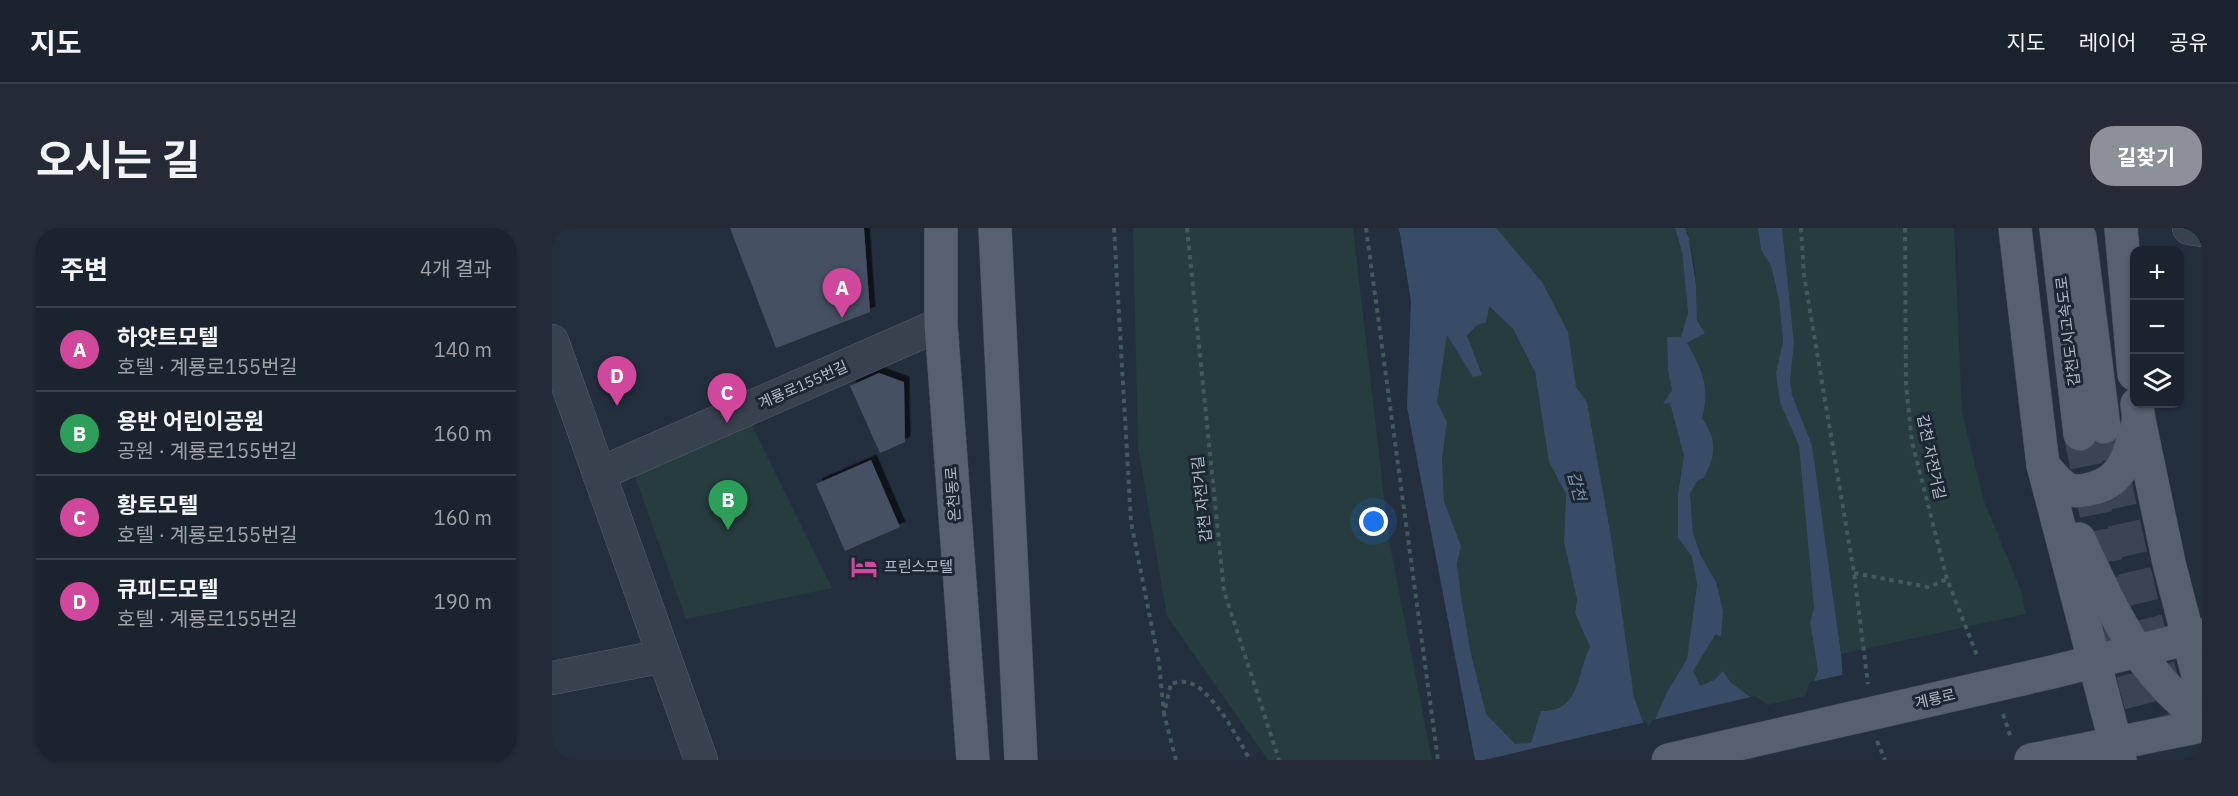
<!DOCTYPE html>
<html lang="ko">
<head>
<meta charset="utf-8">
<style>
	:root { --surface:#1b232e; --page:#242b36; --text:#f1f3f6; --muted:#a0a4aa; --line:#39404a; --accent:#8c9099 }
	body { margin:0; font-family:"IBM Plex Sans","Noto Sans KR",sans-serif; background:var(--page); color:var(--text) }
	.controls { position:absolute; right:18px; top:18px; display:grid; overflow:hidden; border-radius:12px; box-shadow:0 2px 4px #0004 }
	.controls button { width:54px; height:54px; display:grid; place-items:center; padding:0; border:0; border-bottom:2px solid var(--line); background:var(--surface); color:var(--text); font:30px sans-serif }
	.you { position:absolute; left:822px; top:294px; width:21px; height:21px; margin:-15px; border:4px solid #fff; border-radius:50%; background:#1a73e8; box-shadow:0 0 0 9px #1a73e833 }
	.badge { display:grid; place-items:center; width:39px; height:39px; border-radius:50%; background:var(--accent); color:#fff; font-size:20px; font-weight:700 }
	.pin { position:absolute; translate:-50% -50px; filter:drop-shadow(0 2px 3px #0008) }
	.pin::after { content:''; position:absolute; top:32px; width:21px; height:18px; background:inherit; clip-path:polygon(0 0,100% 0,50% 100%) }
	.list { margin:0; padding:0; list-style:none }
	h2 { display:flex; justify-content:space-between; align-items:center; height:78px; margin:0; padding:0 24px; font-size:26px }
	h2 small { font-size:20px; font-weight:400; color:var(--muted) }
	.list li { display:grid; grid-template-columns:39px 1fr auto; gap:18px; align-items:center; box-sizing:border-box; height:84px; padding:0 24px; border-top:2px solid var(--line) }
	.list b { display:block; font-size:22px; white-space:nowrap }
	.list p { margin:0; font-size:20px; white-space:nowrap; color:var(--muted) }
	.list em { font-size:20px; font-style:normal; color:var(--muted) }
	.icon { flex:none; width:33px; height:33px; fill:none; stroke:currentColor; stroke-width:2; stroke-linecap:round; stroke-linejoin:round }
	.map { position:relative; flex:none; width:1650px; height:532px; overflow:hidden; border-radius:24px }
	header { display:flex; align-items:center; gap:36px; box-sizing:border-box; height:84px; padding:0 30px; background:var(--surface); border-bottom:2px solid var(--line) }
	header strong { font-size:28px }
	nav { display:flex; gap:33px; margin-inline-start:auto; font-size:21px }
	.intro { display:flex; align-items:center; justify-content:space-between; box-sizing:border-box; height:144px; padding:0 36px }
	h1 { margin:0; font-size:42px }
	.button { padding:15px 27px; border-radius:24px; background:var(--accent); color:#fff; font-size:21px; font-weight:700 }
	main { display:flex; gap:36px; padding:0 36px }
	aside { flex:1; background:var(--surface); border-radius:24px; box-shadow:0 2px 4px #0004 }
	.map>svg:first-child { display:block }
	.green { fill:#263c3f }
	.water { fill:#394c67; fill-rule:evenodd }
	.pier { fill:#242f3e }
	.building { fill:#455162; filter:url(#shadow) }
	.lines { fill:none; stroke-linecap:round; stroke-linejoin:round }
	.major-tunnel { stroke:#3a4453; stroke-width:33; stroke-dasharray:33 16; stroke-linecap:butt }
	.minor-casing { stroke:#565f6c; stroke-width:34 }
	.major-casing { stroke:#414a57; stroke-width:34 }
	.path { stroke:#44595c; stroke-width:4; stroke-dasharray:4.5 4.5; stroke-linecap:butt }
	.minor { stroke:#38414e; stroke-width:33 }
	.major { stroke:#56606e; stroke-width:33 }
	.major-bridge-casing { stroke:#414a57; stroke-width:34; stroke-linecap:butt }
	.major-bridge { stroke:#56606e; stroke-width:33 }
	.labels { text-anchor:middle; stroke-width:6; stroke-linejoin:round; paint-order:stroke }
	.street-label { font-size:15px; fill:#b4bcc9; stroke:#1d2633 }
	.poi-label { font-size:15px; fill:#b4bcc9; stroke:#1d2633; text-anchor:start }
	.water-label { font-size:16px; font-style:italic; fill:#7c92b1; stroke:#1d2633 }
</style>
</head>
<body>
<header>
<strong>지도</strong>
<nav><a>지도</a><a>레이어</a><a>공유</a></nav>
</header>
<div class="intro"><h1>오시는 길</h1><a class="button">길찾기</a></div>
<main>
<aside>
<h2>주변<small>4개 결과</small></h2>
<ul class="list">
<li><span class="badge" style="background:#d1479c">A</span><div><b>하얏트모텔</b><p>호텔 · 계룡로155번길</p></div><em>140 m</em></li>
<li><span class="badge" style="background:#2e9e5b">B</span><div><b>용반 어린이공원</b><p>공원 · 계룡로155번길</p></div><em>160 m</em></li>
<li><span class="badge" style="background:#d1479c">C</span><div><b>황토모텔</b><p>호텔 · 계룡로155번길</p></div><em>160 m</em></li>
<li><span class="badge" style="background:#d1479c">D</span><div><b>큐피드모텔</b><p>호텔 · 계룡로155번길</p></div><em>190 m</em></li>
</ul>
</aside>
<div class="map">
<svg width="1650" height="532" viewBox="0 0 1650 532">
	<defs>
		<filter id="shadow"><feDropShadow dx="5.5" dy="-5.5" stdDeviation="0" flood-color="#0009"/></filter>
	</defs>
	<rect width="100%" height="100%" fill="#242f3e"/>
	<g class="green">
		<path d="M581,0H801L837,312L880,532H716L615,388L586,219Z"/>
		<path d="M944,0H1123L1130,24L1136,84L1129,109L1115,110L1116,143L1120,162L1112,176L1118,174L1132,228L1126,266V310L1141,328L1145,357L1135,431L1114,466L1096,509L1082,469L1059,309L1035,174L1024,159L1021,140Z"/>
		<path d="M1133,0H1206L1209,22L1219,38L1227,72L1231,113L1224,145L1228,173L1247,218L1262,380L1258,394L1266,443L1255,471L1215,481L1178,454L1171,443L1162,452L1148,458L1140,443L1165,406L1169,408L1164,354L1149,328L1141,305L1138,266L1145,253L1152,250C1164,225 1166,214 1150,190C1159,159 1150,142 1134,115L1144,111C1145,76 1147,34 1133,0Z"/>
		<path d="M1230,0H1402L1410,184L1432,273L1469,363L1474,386L1289,426L1260,217L1240,167L1238,153L1242,115Z"/>
		<path d="M936,78L961,101L983,144L997,234L1014,266L1012,314L1025,372L1023,385L1038,419C1023,447 1029,484 989,484L979,515L963,517L934,486L919,426L909,368L905,336L909,318L892,273L890,231L895,194L885,174L895,106L907,124Z"/>
		<path d="M197,192L280,360L134,391L81,243Z"/>
	</g>
	<path class="water" d="M847,0H944L990,54L1016,104L1024,159L1035,174L1059,309L1082,469L1096,508L1114,466L1135,431L1145,357L1140,328L1126,310V266L1132,228L1118,175L1111,176L1120,162L1116,143L1115,109H1129L1136,84L1130,24L1123,0H1133L1137,11L1144,57L1145,93L1153,105L1135,115C1150,142 1159,159 1150,190C1166,214 1164,225 1152,250L1145,253L1138,266L1141,305L1149,328L1164,354L1171,383L1169,409L1164,406L1141,443L1148,458L1162,452L1171,443L1178,454L1215,481L1255,471L1266,443L1258,394L1262,380L1247,218L1228,174L1224,145L1231,113L1227,72L1219,38L1209,22L1206,0H1230L1242,115L1238,153L1240,167L1260,217L1289,426L1297,532H923L855,179L859,73ZM937,78L961,101L983,144L997,234L1014,266L1012,314L1025,372L1023,385L1038,419C1024,446 1029,484 989,483L979,515L963,516L934,486L919,426L909,368L905,336L909,318L892,273L890,231L895,194L885,174L895,107L921,149L930,147L915,108L925,97L934,94Z"/>
	<path class="pier" d="M1294,446L1300,532H932L1094,494L1096,500L1100,492L1203,468L1216,477L1253,468L1258,454Z"/>
	<g class="building">
		<path d="M178,0H312L318,84L224,120Z"/>
		<path d="M327,145L352,154L353,214L328,225L298,158Z"/>
		<path d="M319,232L348,299L293,323L264,256Z"/>
	</g>
	<g class="lines">
		<g class="major-tunnel">
			<path d="M1552,199C1574,311 1599,422 1633,532"/>
			<path d="M1528,206L1564,386L1604,532"/>
		</g>
		<g class="minor-casing">
			<g id="minor">
				<path d="M1637,0L1650,2"/>
				<path d="M0,113L149,532"/>
				<path d="M47,246L389,96"/>
				<path d="M0,450L112,428"/>
			</g>
		</g>
		<g class="major-casing">
			<g id="major">
				<path d="M389,0V96L421,532"/>
				<path d="M443,0L469,532"/>
				<path d="M1463,0L1491,237L1568,532"/>
				<path d="M1504,0L1528,206"/>
				<path d="M1569,0L1582,146"/>
				<path d="M1528,10L1552,199"/>
				<path d="M1585,176L1587,192L1617,335L1650,463"/>
				<path d="M1491,237C1498,245 1507,258 1518,262C1525,264 1535,262 1542,260C1573,252 1578,223 1586,195"/>
				<path d="M1527,311C1559,379 1586,445 1650,490"/>
				<path d="M1496,445L1650,407"/>
				<path d="M1479,532L1650,498"/>
			</g>
		</g>
		<g class="path">
			<path d="M562,0L579,294L607,435L612,486"/>
			<path d="M635,0L672,363L727,532"/>
			<path d="M814,0L886,532"/>
			<path d="M1249,0L1252,47L1302,345L1316,456"/>
			<path d="M1353,0L1354,157L1360,214L1395,351L1426,430"/>
			<path d="M1302,345L1376,359L1395,351"/>
			<path d="M1451,486L1459,510"/>
			<path d="M1325,513L1333,532"/>
			<path d="M624,532L612,486L619,455C624,455 629,453 633,454C658,456 687,512 698,532"/>
		</g>
		<use href="#minor" class="minor"/>
		<use href="#major" class="major"/>
		<g class="major-bridge-casing">
			<path id="major-bridge" d="M1116,532L1496,445"/>
		</g>
		<use href="#major-bridge" class="major-bridge"/>
	</g>
	<defs>
		<g id="hotel-bare" transform="scale(2.07)"><path d="M-6-4.5h1.5V1H6V5H4.5V3h-9V5H-6ZM-4 0a1.8 1.8 0 1 1 3.6 0ZM.5 0V-2.5h3Q6-2.5 6 0Z" fill="#d1479c" stroke="#1d2633" stroke-width="2.5" paint-order="stroke"/></g>
	</defs>
	<g fill-rule="evenodd">
		<use href="#hotel-bare" x="312" y="339"/>
	</g>
	<g class="labels">
		<g class="street-label">
			<text transform="translate(1516 103) rotate(-97)" y="5">갑천도시고속도로</text>
			<text transform="translate(251 157) rotate(-24)" y="5">계룡로155번길</text>
			<text transform="translate(1379 229) rotate(78)" y="5">갑천 자전거길</text>
			<text transform="translate(401 266) rotate(-94)" y="5">온천동로</text>
			<text transform="translate(650 271) rotate(-96)" y="5">갑천 자전거길</text>
			<text transform="translate(1383 471) rotate(-13)" y="5">계룡로</text>
		</g>
		<g class="poi-label">
			<text x="332" y="344">프린스모텔</text>
		</g>
		<g class="water-label">
			<text transform="translate(1025 258) rotate(75)" y="6">갑천</text>
		</g>
	</g>
</svg>
<div class="controls">
<button>+</button>
<button>−</button>
<button><svg class="icon" aria-label="layers" viewBox="0 0 24 24"><path d="M12 4l9 5-9 5-9-5zM3 14l9 5 9-5"/></svg></button>
</div>
<div class="you"></div>
<div class="pin badge" style="left:290px;top:90px;background:#d1479c">A</div>
<div class="pin badge" style="left:176px;top:302px;background:#2e9e5b">B</div>
<div class="pin badge" style="left:175px;top:195px;background:#d1479c">C</div>
<div class="pin badge" style="left:65px;top:178px;background:#d1479c">D</div>
</div>
</main>
</body>
</html>
